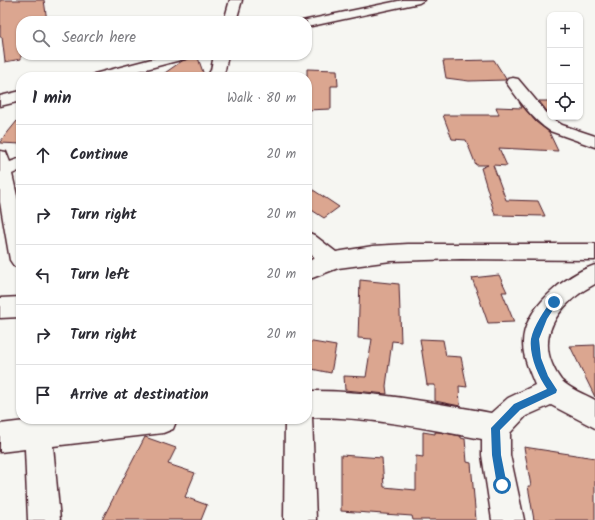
<!DOCTYPE html>
<html lang="en">
<head>
<meta charset="utf-8">
<style>
	:root { --surface:#fff; --page:#f2f2f3; --text:#2b2b33; --muted:#7c7c81; --line:#e1e1e2 }
	body { margin:0; font-family:Kalam,sans-serif; background:var(--page); color:var(--text) }
	.controls { position:absolute; right:12px; top:12px; display:grid; overflow:hidden; border-radius:8px; box-shadow:0 1px 3px #0004 }
	.controls button { width:36px; height:36px; display:grid; place-items:center; padding:0; border:0; border-bottom:1px solid var(--line); background:var(--surface); color:var(--text); font:20px sans-serif }
	.stop { position:absolute; width:12px; height:12px; margin:-9px; border:3px solid #1f6fb2; border-radius:50%; background:#fff }
	.stop.end { background:#1f6fb2; border-color:#fff; box-shadow:0 1px 4px #0008 }
	.list { margin:0; padding:0; list-style:none }
	h2 { display:flex; justify-content:space-between; align-items:center; height:52px; margin:0; padding:0 16px; font-size:17px }
	h2 small { font-size:13px; font-weight:400; color:var(--muted) }
	.list li { display:grid; grid-template-columns:26px 1fr auto; gap:12px; align-items:center; box-sizing:border-box; height:60px; padding:0 16px; border-top:1px solid var(--line) }
	.list b { display:block; font-size:15px; white-space:nowrap }
	.list em { font-size:13px; font-style:normal; color:var(--muted) }
	.icon { flex:none; width:22px; height:22px; fill:none; stroke:currentColor; stroke-width:2; stroke-linecap:round; stroke-linejoin:round }
	.map { position:relative; flex:none; width:595px; height:520px; overflow:hidden }
	.search { position:absolute; background:var(--surface); box-shadow:0 1px 3px #0004; left:16px; top:16px; width:296px; height:44px; display:flex; align-items:center; gap:10px; box-sizing:border-box; padding:0 14px; border-radius:16px; color:var(--muted); font-size:15px }
	.panel { position:absolute; background:var(--surface); box-shadow:0 1px 3px #0004; left:16px; top:72px; width:296px; height:352px; border-radius:16px }
	.map>svg:first-child { display:block }
	.building { fill:#dba690; stroke:#4a1f2b }
	.lines { fill:none; stroke-linecap:round; stroke-linejoin:round }
	.street-casing { stroke:#4a1f2b; stroke-width:3 }
	.secondary-casing { stroke:#4a1f2b; stroke-width:3 }
	.street { fill:#f6f6f2; fill-rule:evenodd }
	.secondary { fill:#f6f6f2; fill-rule:evenodd }
	.route { fill:#1f6fb2 }
</style>
</head>
<body>
<div class="map">
<svg width="595" height="520" viewBox="0 0 595 520">
	<rect width="100%" height="100%" fill="#f6f6f2"/>
	<filter id="ink" filterUnits="userSpaceOnUse"><feTurbulence type="fractalNoise" baseFrequency=".025" numOctaves="2"/><feDisplacementMap in="SourceGraphic" scale="8" xChannelSelector="R" yChannelSelector="G"/><feConvolveMatrix kernelMatrix="1 2 1 2 8 2 1 2 1" color-interpolation-filters="sRGB"/></filter>
	<g filter="url(#ink)">
		<g class="building">
			<path d="M0,0H44L47,21H21V59L5,62L2,37H0Z"/>
			<path d="M191,55H197L204,75L192,77H159L182,61L188,59Z"/>
			<path d="M494,60L506,79L505,80L469,81L446,78L443,61Z"/>
			<path d="M307,69L337,70L338,86H331V109L307,110Z"/>
			<path d="M539,101H550V115Z"/>
			<path d="M519,102L536,122L549,132L558,151L499,148L507,166L493,165L506,200L538,201L545,216L495,215L481,168L488,165H476L466,140L452,139L443,115H499L496,107L522,108Z"/>
			<path d="M21,116V144L0,143V142Z"/>
			<path d="M307,186L327,199L339,207L324,218L307,207Z"/>
			<path d="M499,275L507,292H502L514,322L488,323L472,278Z"/>
			<path d="M360,280L399,284L401,342L392,341L386,386L387,394L345,390L344,376L366,377L372,339L358,338Z"/>
			<path d="M420,339L443,340L446,356L461,357L467,387L459,386L460,406L435,401V385H427Z"/>
			<path d="M307,341L336,346L331,373L307,368Z"/>
			<path d="M595,345V397L570,346Z"/>
			<path d="M423,432L435,434V432H439L461,436V438L465,439L467,462L471,463L476,520H413L412,516L341,511V455L382,458L384,487L416,490V456L423,457Z"/>
			<path d="M145,437L176,448L168,464L195,473L185,497L207,505L201,520H102Z"/>
			<path d="M524,447L595,458V520H534L528,486H531Z"/>
		</g>
		<g class="lines">
			<g class="street-casing">
				<g id="street">
					<path d="M403,0H424L419,3L307,27V21H302Z"/>
					<path d="M214,55H228L225,70L221,77H207L211,70Z"/>
					<path d="M513,78L518,79L550,117L562,125L595,136V147L550,131C532,119 519,100 506,82L508,79Z"/>
					<path d="M0,151L6,152L10,162L21,158V170L12,174L21,213V268L14,266L10,260L0,202Z"/>
					<path d="M307,232L314,235L336,252L373,246L408,244H595V260L461,259L391,261L338,268L307,280V262L315,258L307,251Z"/>
					<path d="M595,265V284C566,299 537,329 552,364C554,369 557,375 561,380C570,389 584,394 595,400V428L551,405L526,416L510,433V455L524,520H492L482,455V439C425,428 370,417 312,417L316,520H284L285,419H307V391C370,390 430,402 491,413L508,398L535,385C530,372 523,358 523,343C523,309 565,275 595,265Z"/>
					<path d="M21,297V317L0,318V298Z"/>
					<path d="M25,419H177L173,429L163,433L53,446L60,520H28L25,449L0,452V424L25,421Z"/>
				</g>
			</g>
			<g class="secondary-casing">
				<g id="secondary">
					<path d="M230,0H242L236,21H224Z"/>
					<path d="M167,55H190L188,58L116,77H92L94,74Z"/>
					<path d="M21,91V101L0,106V96Z"/>
				</g>
			</g>
			<use href="#street" class="street"/>
			<use href="#secondary" class="secondary"/>
		</g>
	</g>
	<path class="route" d="M554,299L558,302L547,319L539,339L541,358L548,376L557,390L556,393L520,410L500,430L501,455L507,485L505,488L502,489L499,488L497,485L492,455L491,428L514,404L547,389C538,376 529,355 531,339C534,325 544,311 552,300Z"/>
</svg>
<div class="controls">
<button>+</button>
<button>−</button>
<button><svg class="icon" aria-label="locate" viewBox="0 0 24 24"><circle cx="12" cy="12" r="6"/><path d="M12 2v4M12 18v4M2 12h4M18 12h4"/></svg></button>
</div>
<div class="stop" style="left:502px;top:485px"></div>
<div class="stop end" style="left:554px;top:302px"></div>
<div class="search"><svg class="icon" aria-label="search" viewBox="0 0 24 24"><circle cx="10" cy="10" r="6"/><path d="M15 15l6 6"/></svg>Search here</div>
<section class="panel">
<h2>1 min<small>Walk · 80 m</small></h2>
<ul class="list">
<li><svg class="icon" aria-label="ahead" viewBox="0 0 24 24"><path d="M12 20V5M6 11l6-6 6 6"/></svg><div><b>Continue</b></div><em>20 m</em></li>
<li><svg class="icon" aria-label="right" viewBox="0 0 24 24"><path d="M7 20v-9h11M14 6l5 5-5 5"/></svg><div><b>Turn right</b></div><em>20 m</em></li>
<li><svg class="icon" aria-label="left" viewBox="0 0 24 24"><path d="M17 20v-9H6M10 6l-5 5 5 5"/></svg><div><b>Turn left</b></div><em>20 m</em></li>
<li><svg class="icon" aria-label="right" viewBox="0 0 24 24"><path d="M7 20v-9h11M14 6l5 5-5 5"/></svg><div><b>Turn right</b></div><em>20 m</em></li>
<li><svg class="icon" aria-label="arrive" viewBox="0 0 24 24"><path d="M6 21V4h12l-3 4 3 4H6"/></svg><div><b>Arrive at destination</b></div></li>
</ul>
</section>
</div>
</body>
</html>
